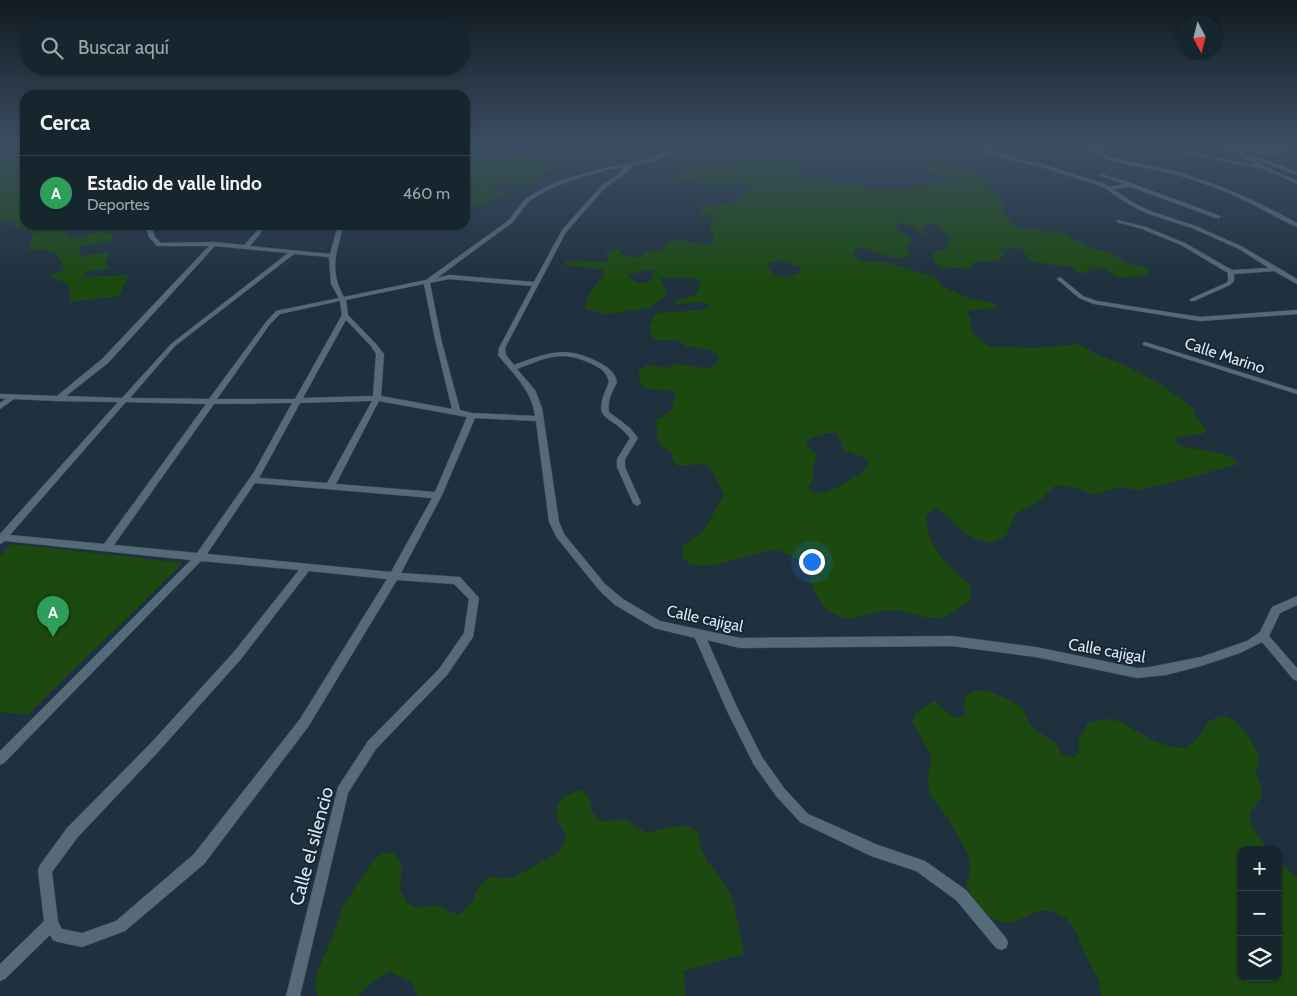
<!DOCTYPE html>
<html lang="es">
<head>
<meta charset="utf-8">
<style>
	:root { --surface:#17252e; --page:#202d36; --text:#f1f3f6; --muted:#9ea5aa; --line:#36424a; --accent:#2563eb }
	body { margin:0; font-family:Cabin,sans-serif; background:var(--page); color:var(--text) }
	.controls { position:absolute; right:15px; bottom:15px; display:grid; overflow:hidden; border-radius:10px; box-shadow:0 1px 4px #0004 }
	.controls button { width:45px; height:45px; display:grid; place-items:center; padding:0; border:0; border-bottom:1px solid var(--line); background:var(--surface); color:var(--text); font:25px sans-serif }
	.compass { position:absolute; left:1177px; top:15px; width:45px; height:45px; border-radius:50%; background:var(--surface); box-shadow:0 1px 4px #0004; rotate:173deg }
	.you { position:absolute; left:811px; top:561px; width:18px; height:18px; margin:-12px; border:4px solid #fff; border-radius:50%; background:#1a73e8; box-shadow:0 0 0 8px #1a73e833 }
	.badge { display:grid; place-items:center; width:32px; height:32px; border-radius:50%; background:var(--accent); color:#fff; font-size:16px; font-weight:700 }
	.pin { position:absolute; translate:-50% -41px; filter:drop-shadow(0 1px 2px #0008) }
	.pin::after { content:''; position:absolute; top:26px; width:18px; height:15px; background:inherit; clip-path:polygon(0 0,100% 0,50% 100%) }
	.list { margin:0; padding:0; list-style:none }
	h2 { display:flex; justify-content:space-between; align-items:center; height:65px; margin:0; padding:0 20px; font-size:21px }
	h2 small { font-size:16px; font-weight:400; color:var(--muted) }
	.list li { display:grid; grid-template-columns:32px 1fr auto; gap:15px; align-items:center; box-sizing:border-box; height:75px; padding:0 20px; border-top:1px solid var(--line) }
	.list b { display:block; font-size:19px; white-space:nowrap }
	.list p { margin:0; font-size:16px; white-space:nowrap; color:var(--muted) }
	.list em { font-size:16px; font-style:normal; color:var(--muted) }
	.icon { flex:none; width:28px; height:28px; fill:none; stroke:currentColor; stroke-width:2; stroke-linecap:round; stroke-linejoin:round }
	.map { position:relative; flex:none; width:1297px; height:996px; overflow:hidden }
	.search { position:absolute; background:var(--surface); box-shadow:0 1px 4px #0004; left:20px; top:20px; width:450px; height:55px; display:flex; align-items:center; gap:12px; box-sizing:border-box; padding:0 18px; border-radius:28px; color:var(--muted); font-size:19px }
	.panel { position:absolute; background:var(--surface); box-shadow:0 1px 4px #0004; left:20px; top:90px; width:450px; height:140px; border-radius:15px }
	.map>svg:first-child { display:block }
	.green { fill:#1b4910; fill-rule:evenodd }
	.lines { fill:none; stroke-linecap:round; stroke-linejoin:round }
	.street-casing { stroke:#3e4e5a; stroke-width:1 }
	.street { fill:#566b79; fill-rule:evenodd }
	.labels { text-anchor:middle; stroke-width:4; stroke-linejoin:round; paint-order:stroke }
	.street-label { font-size:16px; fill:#dbe6ef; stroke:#152734 }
	.near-street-label { font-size:19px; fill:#dbe6ef; stroke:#152734 }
</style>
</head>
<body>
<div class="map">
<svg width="1297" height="996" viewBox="0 0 1297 996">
	<rect width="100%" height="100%" fill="#1f313e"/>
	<g class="green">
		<path d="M0,144H25V225H68L66,236L68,237H86L91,232L104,230L105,233L113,232L111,241L79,247L81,256L110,252L106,263L110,269L87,271L83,277L128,275L119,296L70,302V288L66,283L49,276L65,269L56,253L46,250H28L34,232L12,226L15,222V219H5L0,224Z"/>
		<path d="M465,144H505L514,150H529L559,168L535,176L540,180L521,186L500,182L489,190L506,193L481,205H465Z"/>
		<path d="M726,144H832L843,147L856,145L898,144L911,148H936V151L823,155L803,161L802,166L798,174L799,178L802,180L838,181L874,188L910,187L947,183L948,181C937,176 921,168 922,156L977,159L979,161L977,162L955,163L954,167L969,170L985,179L986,185L1003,197L999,200L1004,204V212L1015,227L1064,233L1089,247L1114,254L1126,263L1147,267L1149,274L1122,278L1115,277L1107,269L1089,268L1091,273L1077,272L1072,267L1032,262L1021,248L999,249L1004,255L997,261H976L968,269L940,267L936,264L932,253L946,248L951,239L932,223L920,227L926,234L922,235C915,228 907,223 897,223L895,227L913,239L912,242L905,245L910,255C895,263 876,252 860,247L853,253L860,261L884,262L936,277L942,286L970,299L990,302L998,308L965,311L971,319V331L988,346L1032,348L1079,344L1098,355L1122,364L1161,384L1193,408C1194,418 1205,422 1206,432C1201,436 1186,434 1176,438L1174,442C1191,453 1231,448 1239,464L1166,484L1137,490L1119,487L1094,495L1073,487L1056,485L1038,502L1015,514L1006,536L993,543C981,541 969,538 960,529C949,519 950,516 935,508L926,517C926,545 949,569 971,585L970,601L944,618L924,617L902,611H883L846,619L827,611L816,595L810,580L809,565C800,561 782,550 773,550C755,550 675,588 683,546L704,530L724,495L710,466L702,464L678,466L673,461L671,452C651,440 660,438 656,420C673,411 672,411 676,392C665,388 653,392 642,387L638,371L648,365L666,368L678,364L706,368L717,364L719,355L709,350L686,346L676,340H658L653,338L649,327L656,313L702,310L711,306C703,298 685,306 673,303L698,293L700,280L693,278H660L667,293L665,296L650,307L638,310L606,314L585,309C586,295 595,286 604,275L603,270L565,265L566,260L607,262L609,259L605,253L619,248H623L619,254L641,258L646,251H662L667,241L681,240L711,245L714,237L709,227L715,216L700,214L703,205L728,204L745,194L750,188L736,184H703L698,181L674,179L677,172H688V169L675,168L677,161L729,165L758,150ZM779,260L800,267L801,272L788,277L775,276L766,265ZM655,270L651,276L653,280C643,285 635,284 628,276L643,270ZM827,433H835L838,434L844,450L865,458L869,463L860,475L853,477L841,486L822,493L813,492L807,487L813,479V467L817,456L805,443L811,438Z"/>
		<path d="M11,544L183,563L27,715L0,712V556Z"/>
		<path d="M986,690L1010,700L1022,708L1032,728L1056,743L1061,754L1073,758L1080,752L1078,741L1088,723C1094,721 1100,719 1107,719C1125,720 1143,737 1160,743C1169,747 1177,748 1187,748C1191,744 1197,739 1201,734C1204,730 1206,724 1210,721C1231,703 1252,740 1259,755L1256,773L1261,785L1262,796L1250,813L1251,825L1268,850H1241V977H1278V861L1297,877V996H1101L1099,981L1082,948L1077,933L1066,918L1051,911H1038L1017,921L1005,923L991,918L972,898L966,884L970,871L969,856L948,818L929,794L928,773L932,763L929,752L912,721L916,712L934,701L955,718L965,716L964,705L966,696L974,691Z"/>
		<path d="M582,790L590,800L592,812L601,821L628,820L637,828L649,833L661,829L688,825L699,834L701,848L707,861L726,885L733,900L744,954L683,971L686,996H417L413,983L390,972L376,979L358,996H318L315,989L318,970L333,936L344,904L370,865L381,854L394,853L402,863L400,890L407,903L419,908L434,905L459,915L472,902L478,888L488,877L502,878L515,877L560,851L566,838C564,831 558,823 557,816C553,799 570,793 582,790Z"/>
	</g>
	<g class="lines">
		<g class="street-casing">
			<g id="street">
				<path d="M976,144H982L995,153L1045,165L1105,184L1109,187L1125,184L1098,175L1102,174L1131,183L1220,216V218H1216L1131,187L1113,189L1134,203L1150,211L1196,226L1243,247L1297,279V284L1274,271L1234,274V281L1230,285L1194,301H1190V299L1226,283L1228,281V273L1181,245L1142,229L1117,222V220L1146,227L1185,243L1232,270L1269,268L1239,249L1192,228L1146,213L1130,205L1101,186L1041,167L991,155Z"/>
				<path d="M1086,144C1092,144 1103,154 1110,157C1132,163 1155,166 1177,172C1219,184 1259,202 1297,223V227C1280,220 1263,209 1246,201C1217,187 1187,177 1156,170C1133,165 1102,164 1086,144Z"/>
				<path d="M1205,144L1229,147L1226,144H1232L1248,156L1252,155L1297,172V175L1250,158L1258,163L1297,181V184L1264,169L1177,152L1179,151L1254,165L1234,150Z"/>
				<path d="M1237,144C1255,144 1264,159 1284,148L1282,144H1286L1288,148C1272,160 1253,153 1237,144Z"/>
				<path d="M1263,144H1269L1274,148L1270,149Z"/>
				<path d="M673,150L677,151L654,161L632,166L623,176L606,187L566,232L505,348L506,355L514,365C545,354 564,345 596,361C606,366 614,370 617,382C612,392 607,401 609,412L630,428L638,438L625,459V467L641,503L637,506L633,503L617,467V459L630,438C609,411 590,425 609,382C607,373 602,369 594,365C562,349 548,357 517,369L535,390L542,408L559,522L564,534L605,584L623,599L660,621L740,638L952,636L1036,647L1137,668L1150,667L1201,657L1247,641L1260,632L1272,607L1297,596V605L1280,613L1269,636L1297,668V681L1293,679L1262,642L1240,653L1201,666L1166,675L1137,678L1036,657L952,646L740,648L707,640L736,705L762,757L784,788L808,814L878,845L925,861L966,890L1006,938L1008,943L1006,948L1001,950L996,948L956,900L916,871L871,856L800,822L776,796L754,765L728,713L695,638L654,628L615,605L599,590L557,538L549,522L536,421L475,418L442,495L401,573L460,577L479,598L473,637L447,675L376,749L348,793L300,996H286L338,787L368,741L439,669L464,633L469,599L454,584L397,580L308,727L204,864L125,931L82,947L58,942L53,940L50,935L5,979L0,981V964L44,921L38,870L40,865L67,828L150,744L233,653L299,570L201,561L4,763L0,765V751L191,560L5,541L0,544V534L118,402L57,401L14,399L0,409V403L6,399L0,398V394L57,396L102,359L209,246H157L149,237L145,225H151L155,237L161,243L214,242L244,245L256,232L259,225H265L260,234L250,246L330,254L338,225H344C336,252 329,271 344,297L426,280L509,220L525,199L544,188L565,179L605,168L651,159ZM625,167L619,174L602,185L562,230L534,282L449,275L437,278L513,222L529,201L548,190L569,181L606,170ZM215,246L288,253L171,344L122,398L66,396L108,363ZM294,254L329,257L331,284L339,298L276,311L266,322L209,399L130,398L175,346ZM449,279L532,286L499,348L498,355C513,374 532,390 535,416L472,413L460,410L441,339L430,283ZM424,284L435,339L452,409L381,396L384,354L376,344L348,315L346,300ZM340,301L342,315L295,399H217L270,324L280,314ZM346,320L371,346L376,354L373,396L303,398ZM372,401L327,483L259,478L300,403ZM379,401L467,417L435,492L336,484ZM126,402L206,404L104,544L10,535ZM292,403L254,472L197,553L114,545L214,404ZM255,483L432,498L391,572L207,554ZM309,571L387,579L300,719L194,854L116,921L82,933L62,929L58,922L52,872L77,838L158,752L241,659Z"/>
				<path d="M1060,277L1083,296L1097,301L1200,317L1297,310V314L1200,321L1094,304L1079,298L1058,280L1057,279Z"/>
				<path d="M1145,342L1297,390V394L1143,345V343Z"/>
			</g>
		</g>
		<use href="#street" class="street"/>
	</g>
	<linearGradient id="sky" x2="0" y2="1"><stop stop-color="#111b22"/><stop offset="0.51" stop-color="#3c4e63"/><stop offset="1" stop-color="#3c4e63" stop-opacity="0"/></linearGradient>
	<rect width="1297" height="284" fill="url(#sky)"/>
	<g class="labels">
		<g class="street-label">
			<text transform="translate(1225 355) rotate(18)" y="6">Calle Marino</text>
			<text transform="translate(705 618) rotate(12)" y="6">Calle cajigal</text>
			<text transform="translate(1107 650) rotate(10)" y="6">Calle cajigal</text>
		</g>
		<g class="near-street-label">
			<text transform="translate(311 846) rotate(-75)" y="7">Calle el silencio</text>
		</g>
	</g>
</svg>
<div class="controls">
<button>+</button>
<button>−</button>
<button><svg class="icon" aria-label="layers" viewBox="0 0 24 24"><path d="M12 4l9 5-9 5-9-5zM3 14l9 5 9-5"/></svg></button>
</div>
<svg class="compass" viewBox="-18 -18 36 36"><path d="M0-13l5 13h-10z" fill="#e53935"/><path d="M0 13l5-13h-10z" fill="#9ea5aa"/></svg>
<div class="you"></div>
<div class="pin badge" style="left:53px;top:637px;background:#2e9e5b">A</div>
<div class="search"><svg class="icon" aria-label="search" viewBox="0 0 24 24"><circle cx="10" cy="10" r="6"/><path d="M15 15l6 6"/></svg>Buscar aquí</div>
<section class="panel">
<h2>Cerca<small></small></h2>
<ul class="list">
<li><span class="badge" style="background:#2e9e5b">A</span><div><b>Estadio de valle lindo</b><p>Deportes</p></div><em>460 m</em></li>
</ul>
</section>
</div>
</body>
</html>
